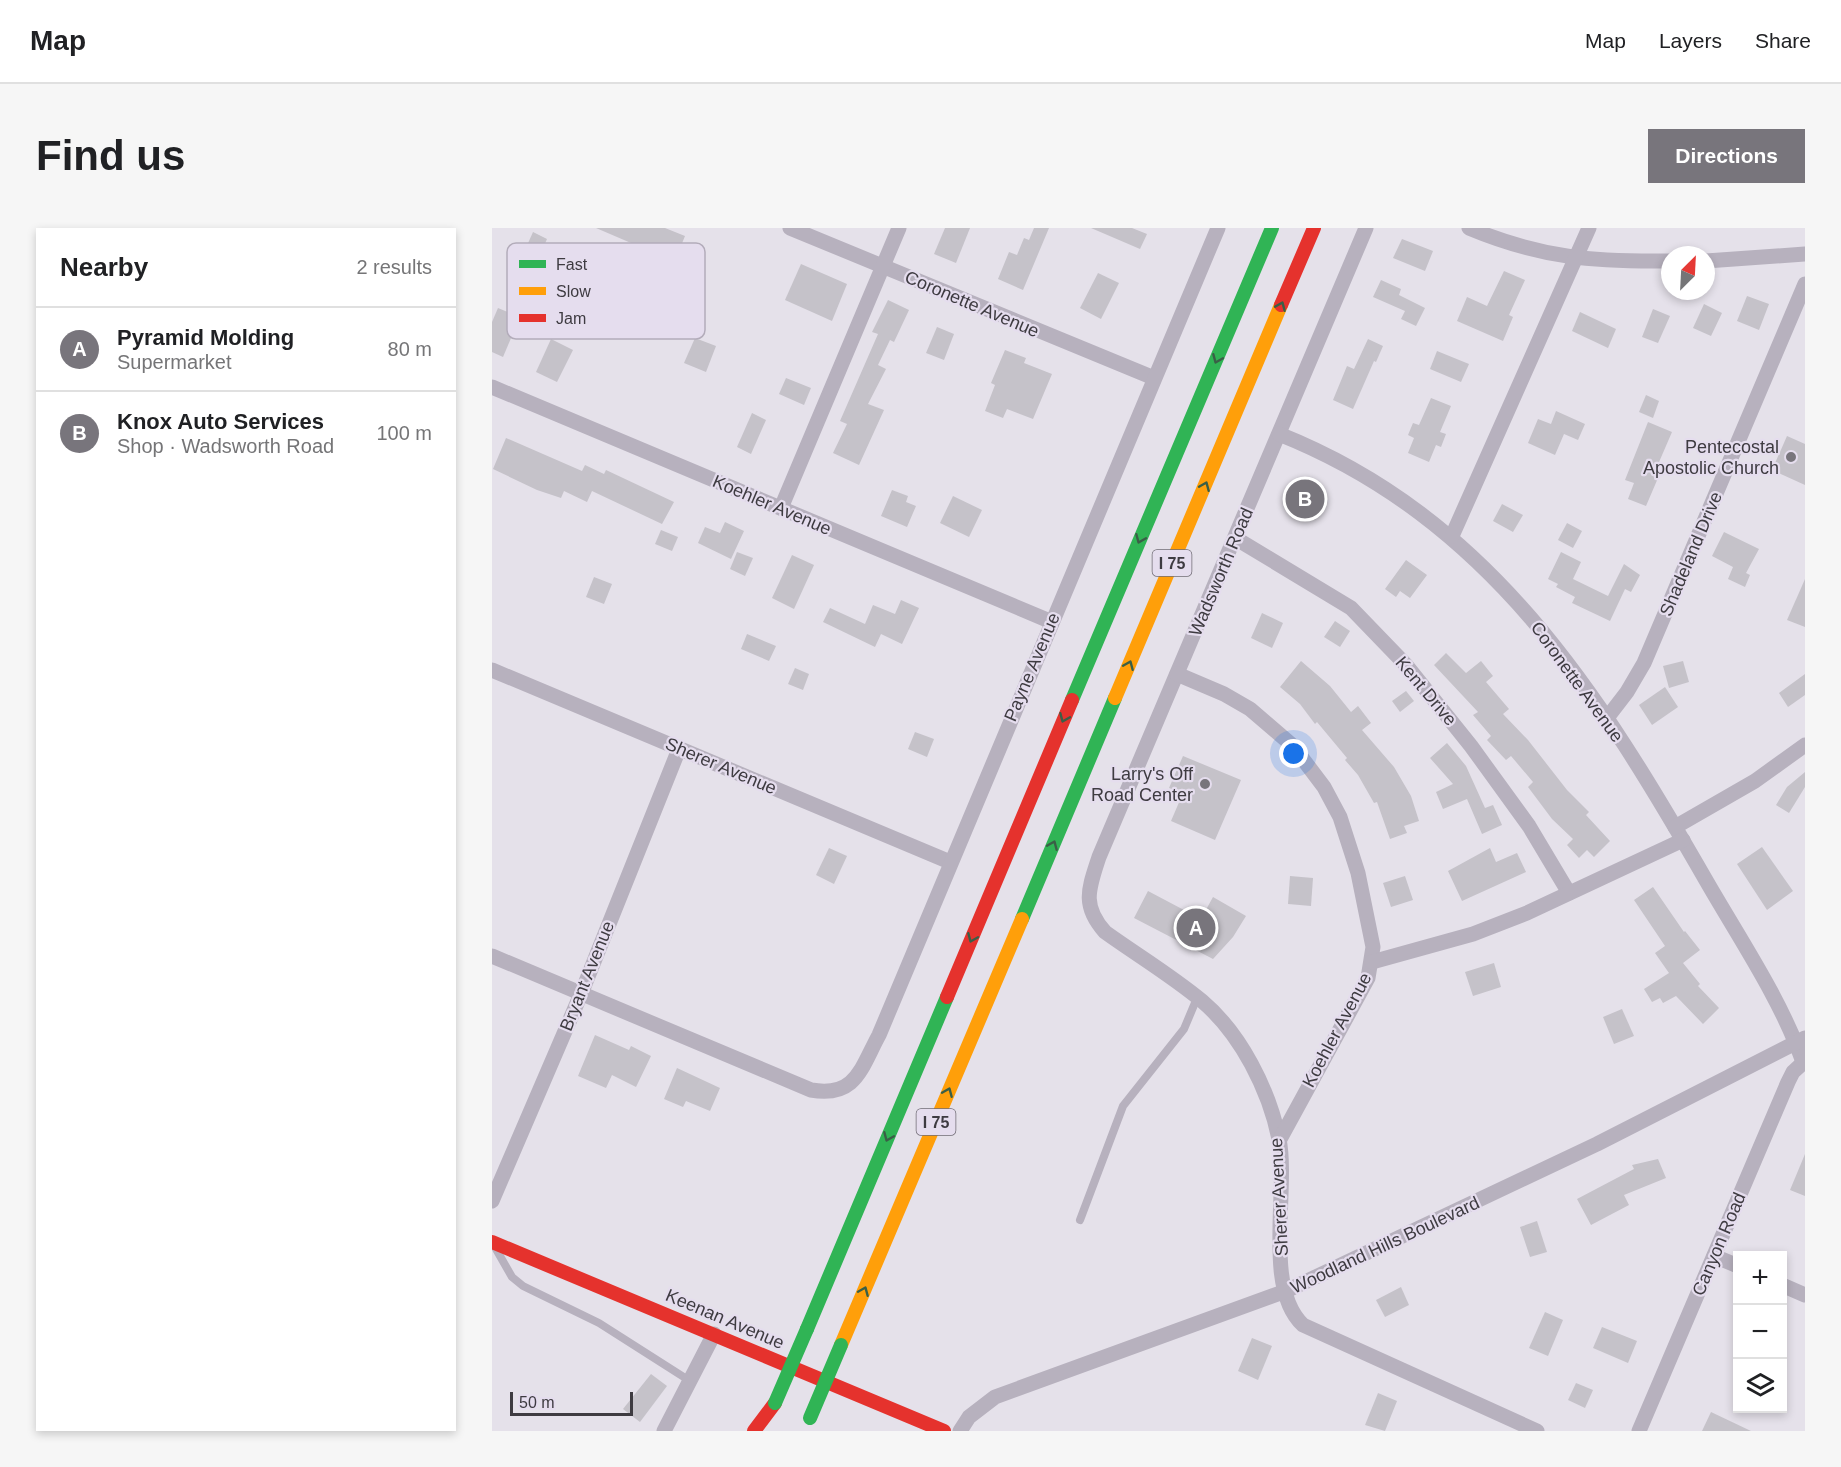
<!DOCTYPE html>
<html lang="en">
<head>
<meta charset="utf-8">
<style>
	:root { --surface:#fff; --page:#f6f6f6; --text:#202124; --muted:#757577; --line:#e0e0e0; --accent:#78757c }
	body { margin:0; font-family:Helvetica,sans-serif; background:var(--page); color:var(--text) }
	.controls { position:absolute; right:18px; bottom:18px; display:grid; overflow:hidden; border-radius:0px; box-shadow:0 3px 9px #0003 }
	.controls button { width:54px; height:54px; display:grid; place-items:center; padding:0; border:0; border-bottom:2px solid var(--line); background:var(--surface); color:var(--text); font:30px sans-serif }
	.compass { position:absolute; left:1169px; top:18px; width:54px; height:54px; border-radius:50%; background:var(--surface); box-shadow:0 3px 9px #0003; rotate:24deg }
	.scale { position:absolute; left:18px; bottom:15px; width:123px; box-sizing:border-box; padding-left:6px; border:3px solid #3e3b41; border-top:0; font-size:16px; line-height:21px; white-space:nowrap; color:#3e3b41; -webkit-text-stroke:4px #e5ddee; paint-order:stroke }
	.you { position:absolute; left:802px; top:526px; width:21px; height:21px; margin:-15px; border:4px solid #fff; border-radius:50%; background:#1a73e8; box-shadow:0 0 0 9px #1a73e833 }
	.badge { display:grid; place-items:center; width:39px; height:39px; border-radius:50%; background:var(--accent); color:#fff; font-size:20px; font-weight:700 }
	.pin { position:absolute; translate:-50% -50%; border:3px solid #fff; box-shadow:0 2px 6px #0006 }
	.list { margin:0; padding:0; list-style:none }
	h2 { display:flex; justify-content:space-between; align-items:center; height:78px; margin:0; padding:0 24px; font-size:26px }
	h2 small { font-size:20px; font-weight:400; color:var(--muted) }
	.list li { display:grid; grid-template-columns:39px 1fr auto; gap:18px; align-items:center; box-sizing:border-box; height:84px; padding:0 24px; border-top:2px solid var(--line) }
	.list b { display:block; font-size:22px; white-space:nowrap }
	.list p { margin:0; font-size:20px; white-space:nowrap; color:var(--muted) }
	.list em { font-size:20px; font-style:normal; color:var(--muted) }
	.icon { flex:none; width:33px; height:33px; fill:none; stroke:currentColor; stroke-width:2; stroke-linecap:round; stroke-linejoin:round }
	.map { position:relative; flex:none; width:1313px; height:1203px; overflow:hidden; border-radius:0px }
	header { display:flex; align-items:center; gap:36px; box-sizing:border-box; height:84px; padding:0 30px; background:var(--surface); border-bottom:2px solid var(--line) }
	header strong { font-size:28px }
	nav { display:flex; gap:33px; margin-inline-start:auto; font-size:21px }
	.intro { display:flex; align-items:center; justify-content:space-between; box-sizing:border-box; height:144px; padding:0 36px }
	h1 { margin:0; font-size:42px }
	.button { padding:15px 27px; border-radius:0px; background:var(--accent); color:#fff; font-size:21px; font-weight:700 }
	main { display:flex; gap:36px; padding:0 36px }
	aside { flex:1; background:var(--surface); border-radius:0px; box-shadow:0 3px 9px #0003 }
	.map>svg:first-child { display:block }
	.building { fill:#c5c2c9 }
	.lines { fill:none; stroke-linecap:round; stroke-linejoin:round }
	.lane { stroke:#b7b1be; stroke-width:8 }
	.street { stroke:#b7b1be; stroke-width:15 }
	.fast { stroke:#30b455; stroke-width:14 }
	.slow { stroke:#ff9f0a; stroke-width:14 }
	.jam { stroke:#e5322d; stroke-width:14 }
	.fast-bridge { stroke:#30b455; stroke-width:14 }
	.oneway { stroke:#3a5f47 }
	.poi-dot { fill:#78757c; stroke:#e5ddee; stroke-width:2 }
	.labels { text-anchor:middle; stroke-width:4.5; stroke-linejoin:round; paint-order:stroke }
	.shield { fill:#e5ddee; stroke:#706c75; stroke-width:1.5 }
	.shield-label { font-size:16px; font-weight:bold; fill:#3e3b41 }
	.street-label { font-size:18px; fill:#3e3b41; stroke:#e5ddee }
	.poi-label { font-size:18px; fill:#3e3b41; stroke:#e5ddee; text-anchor:end }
	.key { fill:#e5ddee; stroke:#b3acba; stroke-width:1.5 }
	.key-label { font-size:16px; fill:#3e3b41 }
</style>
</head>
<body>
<header>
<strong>Map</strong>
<nav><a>Map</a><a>Layers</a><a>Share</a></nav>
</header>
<div class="intro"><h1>Find us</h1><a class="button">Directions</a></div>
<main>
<aside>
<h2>Nearby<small>2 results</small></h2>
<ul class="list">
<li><span class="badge">A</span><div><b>Pyramid Molding</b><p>Supermarket</p></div><em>80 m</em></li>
<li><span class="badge">B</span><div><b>Knox Auto Services</b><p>Shop · Wadsworth Road</p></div><em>100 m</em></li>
</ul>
</aside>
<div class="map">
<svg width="1313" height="1203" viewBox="0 0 1313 1203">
	<rect width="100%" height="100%" fill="#e5e1ea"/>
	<g class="building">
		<path d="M104,0H173L193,8L184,30L172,26L156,61L138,53L153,21Z"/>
		<path d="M453,0H478L464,35L442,26Z"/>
		<path d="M542,0H557L531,62L506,51L517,24L525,27L532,10L537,12Z"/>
		<path d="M599,0H640L655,6L648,21Z"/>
		<path d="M41,4L55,11L47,29L33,22Z"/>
		<path d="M910,11L941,23L933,43L901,30Z"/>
		<path d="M309,36L355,56L340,93L293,72Z"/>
		<path d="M1012,43L1033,52L1017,87L1021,89L1011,113L965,93L975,69L995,78Z"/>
		<path d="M606,45L627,55L609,91L588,80Z"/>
		<path d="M889,52L909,61L907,67L933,80L924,98L909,91L913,83L881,69Z"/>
		<path d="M1255,68L1277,76L1267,102L1245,93Z"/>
		<path d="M396,72L417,82L402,114L398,112L386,137L394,141L376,176L392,182L367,237L341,225L355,196L348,193L386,106L380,104Z"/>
		<path d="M1212,76L1230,85L1219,108L1201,100Z"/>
		<path d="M6,80L28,89L11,129L0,124V94Z"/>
		<path d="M1161,81L1178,88L1166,115L1150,109Z"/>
		<path d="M1088,84L1124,101L1116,120L1080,103Z"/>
		<path d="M445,99L462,106L452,132L434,125Z"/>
		<path d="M203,110L224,118L214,144L192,135Z"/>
		<path d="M59,111L81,122L65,154L44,144Z"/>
		<path d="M876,111L891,118L884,134L882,133L861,181L841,172L855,138L862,141Z"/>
		<path d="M513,122L534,130L532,135L560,146L541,191L515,181L511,190L493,183L503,157L499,155Z"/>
		<path d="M945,123L977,136L969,154L938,141Z"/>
		<path d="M294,150L319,160L312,177L287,166Z"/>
		<path d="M1154,167L1167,173L1161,190L1147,184Z"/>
		<path d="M939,170L959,178L948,204L954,206L949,219L944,217L937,234L916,225L922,210L916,207L921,195L927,197Z"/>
		<path d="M1064,183L1093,196L1086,212L1072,206L1063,227L1036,215L1046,191L1059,196Z"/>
		<path d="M260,185L274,192L259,226L245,219Z"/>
		<path d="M1156,194L1180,204L1161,248L1166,250L1154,278L1136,271L1142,255L1133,252Z"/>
		<path d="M1295,208L1313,216V257L1280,242Z"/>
		<path d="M14,210L90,243L93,237L112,246L114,242L182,274L170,296L100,263L95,274L72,263L69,270L45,262L1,241Z"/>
		<path d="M804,251L834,264L823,292L792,278Z"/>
		<path d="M400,262L416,268L414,274L424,278L415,299L389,288Z"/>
		<path d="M461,268L490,282L477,309L448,295Z"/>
		<path d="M1010,276L1031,287L1021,304L1001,293Z"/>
		<path d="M233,294L252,303L239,331L206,315L213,299L228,305Z"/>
		<path d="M1075,295L1090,303L1081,320L1066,312Z"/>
		<path d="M169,302L186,309L180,323L163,316Z"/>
		<path d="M1232,304L1267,321L1254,345L1258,347L1253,359L1236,351L1241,339L1220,328Z"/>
		<path d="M245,324L261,330L253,348L238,341Z"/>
		<path d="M1069,324L1089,334L1081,351L1116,368L1132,336L1148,347L1139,364L1133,361L1118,393L1080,375L1083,369L1064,359L1066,356L1056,351Z"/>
		<path d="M300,327L322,337L302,381L280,370Z"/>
		<path d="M914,332L935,347L918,370L908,363L904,369L893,361Z"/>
		<path d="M102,349L120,356L112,376L94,369Z"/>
		<path d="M1313,351V399L1295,392Z"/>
		<path d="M409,372L427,380L410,416L389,406L383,419L331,394L338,380L373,396L381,377L403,386Z"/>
		<path d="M770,385L791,395L780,420L759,410Z"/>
		<path d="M843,393L858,403L848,419L832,409Z"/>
		<path d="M255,406L284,418L277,433L249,421Z"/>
		<path d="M954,425L974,445L989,433L1001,448L994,454L1017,481L1011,486L1036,512L1075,562L1097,584L1094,587L1118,613L1102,629L1095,622L1087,630L1075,617L1081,611L1060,591L1036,559L1041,554L1019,528L1014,532L995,512L999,508L981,487L986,484L942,437Z"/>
		<path d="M809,433L838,458L859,484L866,478L879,495L870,502L902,539L919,568L927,593L912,598L915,605L898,611L885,574L882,575L866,547L853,532L855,530L825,494L823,496L808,476L788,459Z"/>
		<path d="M1191,433L1197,454L1177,460L1171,438Z"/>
		<path d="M303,440L317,446L311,462L296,456Z"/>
		<path d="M1313,446V467L1296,479L1287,465Z"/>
		<path d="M1173,459L1186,479L1160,497L1147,477Z"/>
		<path d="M914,463L922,473L908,484L900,473Z"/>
		<path d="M423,504L442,511L435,529L416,521Z"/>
		<path d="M955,515L974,538L993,580L1001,577L1010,597L990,606L975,571L951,581L944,564L961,556L938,530Z"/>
		<path d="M691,528L749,552L723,612L679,593L691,565L677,560Z"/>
		<path d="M1313,544V559L1297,585L1284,577L1295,559Z"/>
		<path d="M1270,619L1301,663L1275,682L1245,636Z"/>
		<path d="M337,620L355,628L342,656L324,647Z"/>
		<path d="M998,620L1004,634L1025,625L1034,644L970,673L956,643Z"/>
		<path d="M798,648L821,650L819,678L796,676Z"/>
		<path d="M913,648L921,672L899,679L891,655Z"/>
		<path d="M1161,659L1192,704L1193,703L1208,722L1191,735L1208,756L1206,758L1227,780L1211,796L1184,768L1171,775L1168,770L1160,774L1152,761L1177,745L1163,725L1173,718L1142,672Z"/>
		<path d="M656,663L709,691L721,669L754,688L741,709L721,731L642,690Z"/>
		<path d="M1002,735L1009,759L981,768L973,744Z"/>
		<path d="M1130,781L1142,808L1122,816L1111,789Z"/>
		<path d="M103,807L137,822L139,818L159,828L144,859L120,847L114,860L86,848Z"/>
		<path d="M185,840L228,860L218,883L194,873L191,879L172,871Z"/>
		<path d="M1313,926V968L1298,962Z"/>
		<path d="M1166,931L1174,950L1132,967L1137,977L1099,997L1085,971L1142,941L1140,937Z"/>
		<path d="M1045,993L1055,1024L1038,1029L1028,999Z"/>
		<path d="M909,1059L917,1077L893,1089L884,1072Z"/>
		<path d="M1053,1084L1071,1092L1056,1128L1037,1120Z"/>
		<path d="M1110,1099L1145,1113L1136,1135L1101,1120Z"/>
		<path d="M760,1110L780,1118L766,1152L746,1143Z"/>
		<path d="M159,1146L175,1158L148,1194L131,1181Z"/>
		<path d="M1084,1155L1101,1162L1093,1180L1076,1172Z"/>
		<path d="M886,1165L905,1173L893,1203L873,1197Z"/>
		<path d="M1219,1184L1259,1203H1210Z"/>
	</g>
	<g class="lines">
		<g class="lane">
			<path d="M588,992L631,878L692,801L705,770"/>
			<path d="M4,1021L20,1049L31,1058L107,1095L198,1153"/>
		</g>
		<g class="street">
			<path d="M298,0L662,150"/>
			<path d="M874,0L607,629C597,660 589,677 613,704C645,727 680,748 710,773C749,806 777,862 787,911C797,961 771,1060 811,1097L1045,1203"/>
			<path d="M977,0C1049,30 1102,34 1178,33"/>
			<path d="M1214,33L1313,26"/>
			<path d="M0,159L560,394"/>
			<path d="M787,206C998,290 1107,466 1215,654C1249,713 1288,770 1311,834"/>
			<path d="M289,280L407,0"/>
			<path d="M960,308L1097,0"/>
			<path d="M743,310L859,380L914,437L979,518L1037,598L1077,665"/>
			<path d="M0,442L458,634"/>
			<path d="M685,446L732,466L758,481L801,518L832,559L848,589L866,645L881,719L876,750L787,913"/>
			<path d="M1115,490L1135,464L1152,435L1313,56"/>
			<path d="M1183,599L1263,553L1313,517"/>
			<path d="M0,728L319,862C364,870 369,840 387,807L726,0"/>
			<path d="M880,734L981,706L1035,685L1191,612"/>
			<path d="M0,973L89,766L187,521"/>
			<path d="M1222,1028L1246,1038"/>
			<path d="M1290,1057L1313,1067"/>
			<path d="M172,1203L222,1106"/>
			<path d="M468,1203L477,1189L503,1169L794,1063L1105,916L1313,810"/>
			<path d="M1147,1203L1296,854L1301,844L1313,833"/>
		</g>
		<g class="fast">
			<path d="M580,472L780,0"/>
			<path d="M530,691L623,470"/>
			<path d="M315,1101L455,769"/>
		</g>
		<g class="slow">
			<path d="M623,470L789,77"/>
			<path d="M349,1117L530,691"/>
		</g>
		<g class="jam">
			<path d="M789,77L822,0"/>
			<path d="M455,769L580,472"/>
			<path d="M0,1014L452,1203"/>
			<path d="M262,1203L283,1175"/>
		</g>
		<g class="fast-bridge">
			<path d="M283,1175L315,1101"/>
			<path d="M318,1190L349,1117"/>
		</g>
	</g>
	<defs><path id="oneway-chevron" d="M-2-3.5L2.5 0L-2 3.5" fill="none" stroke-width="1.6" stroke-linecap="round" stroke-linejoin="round" transform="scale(1.5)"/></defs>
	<g class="oneway">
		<use href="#oneway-chevron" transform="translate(789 78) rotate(-67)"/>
		<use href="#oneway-chevron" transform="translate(725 131) rotate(113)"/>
		<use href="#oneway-chevron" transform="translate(713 258) rotate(-67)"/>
		<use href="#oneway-chevron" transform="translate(648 311) rotate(113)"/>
		<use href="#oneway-chevron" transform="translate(637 437) rotate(-67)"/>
		<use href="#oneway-chevron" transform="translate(572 490) rotate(113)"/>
		<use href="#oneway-chevron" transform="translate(561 617) rotate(-67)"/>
		<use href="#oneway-chevron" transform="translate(480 710) rotate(113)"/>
		<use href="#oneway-chevron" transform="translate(456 864) rotate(-67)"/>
		<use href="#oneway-chevron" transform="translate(396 909) rotate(113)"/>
		<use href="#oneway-chevron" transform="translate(372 1063) rotate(-67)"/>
	</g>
	<g class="poi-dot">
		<circle cx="1299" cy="229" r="6"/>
		<circle cx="713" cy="556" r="6"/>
	</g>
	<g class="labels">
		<g class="shield">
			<rect x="660.5" y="322" width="39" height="26" rx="4.5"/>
			<rect x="424.5" y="881" width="39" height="26" rx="4.5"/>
		</g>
		<g class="shield-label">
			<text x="680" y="341">I 75</text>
			<text x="444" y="900">I 75</text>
		</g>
		<g class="street-label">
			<text transform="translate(480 76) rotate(23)" y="6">Coronette Avenue</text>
			<text transform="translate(280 277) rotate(23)" y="6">Koehler Avenue</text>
			<text transform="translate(1199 326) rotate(-67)" y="6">Shadeland Drive</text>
			<text transform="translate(729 344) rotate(-67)" y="6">Wadsworth Road</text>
			<text transform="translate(540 439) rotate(-67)" y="6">Payne Avenue</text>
			<text transform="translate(1085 454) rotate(54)" y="6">Coronette Avenue</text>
			<text transform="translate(934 463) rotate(50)" y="6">Kent Drive</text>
			<text transform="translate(229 538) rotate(23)" y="6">Sherer Avenue</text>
			<text transform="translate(95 748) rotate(-68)" y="6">Bryant Avenue</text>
			<text transform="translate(845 802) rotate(-62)" y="6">Koehler Avenue</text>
			<text transform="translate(787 969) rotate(-93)" y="6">Sherer Avenue</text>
			<text transform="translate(1227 1016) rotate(-67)" y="6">Canyon Road</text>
			<text transform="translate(893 1017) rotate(-25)" y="6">Woodland Hills Boulevard</text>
			<text transform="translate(233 1091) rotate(23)" y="6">Keenan Avenue</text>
		</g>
		<g class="poi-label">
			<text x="1287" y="225">Pentecostal<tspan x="1287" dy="21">Apostolic Church</tspan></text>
			<text x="701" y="552">Larry's Off<tspan x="701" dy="21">Road Center</tspan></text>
		</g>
	</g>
	<rect x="15" y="15" width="198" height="96" rx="9" class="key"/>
	<rect x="27" y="32" width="27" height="8" fill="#30b455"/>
	<rect x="27" y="59" width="27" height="8" fill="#ff9f0a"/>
	<rect x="27" y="86" width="27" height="8" fill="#e5322d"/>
	<g class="key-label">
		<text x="64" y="42">Fast</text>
		<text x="64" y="69">Slow</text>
		<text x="64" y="96">Jam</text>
	</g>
</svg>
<div class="controls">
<button>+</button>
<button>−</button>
<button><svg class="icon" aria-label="layers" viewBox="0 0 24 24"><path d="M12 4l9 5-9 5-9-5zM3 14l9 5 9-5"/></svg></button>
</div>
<svg class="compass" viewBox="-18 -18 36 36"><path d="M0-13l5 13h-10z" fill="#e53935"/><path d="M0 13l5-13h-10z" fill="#757577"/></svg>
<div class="scale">50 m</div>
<div class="you"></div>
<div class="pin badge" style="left:704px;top:700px">A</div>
<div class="pin badge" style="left:813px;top:271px">B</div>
</div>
</main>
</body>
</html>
